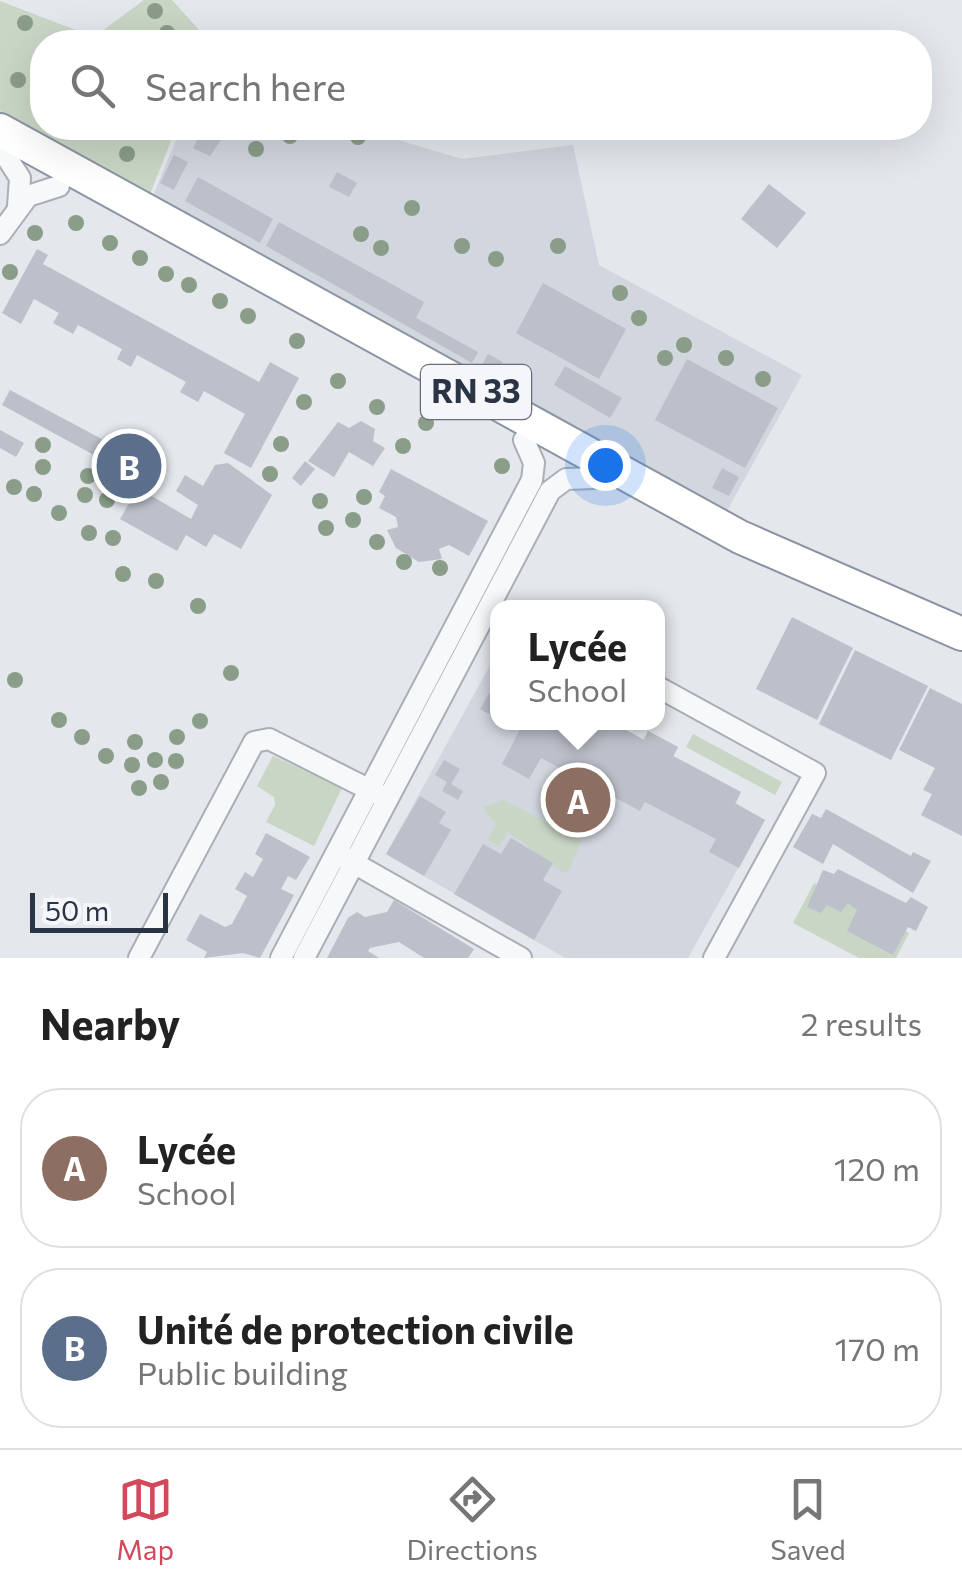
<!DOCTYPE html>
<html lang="en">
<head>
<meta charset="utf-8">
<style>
	:root { --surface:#fff; --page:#f2f2f2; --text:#222; --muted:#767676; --line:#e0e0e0; --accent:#d1495b }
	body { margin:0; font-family:Commissioner,sans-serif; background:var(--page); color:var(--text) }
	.scale { position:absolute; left:30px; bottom:25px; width:138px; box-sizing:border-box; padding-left:10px; border:5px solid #2b3445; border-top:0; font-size:28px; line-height:35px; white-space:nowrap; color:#2b3445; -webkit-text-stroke:8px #f4f6f9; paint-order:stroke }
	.you { position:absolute; left:605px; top:465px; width:35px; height:35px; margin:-25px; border:8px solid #fff; border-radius:50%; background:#1a73e8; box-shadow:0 0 0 15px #1a73e833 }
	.badge { display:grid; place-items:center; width:65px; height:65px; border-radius:50%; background:var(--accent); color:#fff; font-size:32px; font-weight:700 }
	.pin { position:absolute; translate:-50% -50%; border:5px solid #fff; box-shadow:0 2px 10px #0006 }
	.popup { position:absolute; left:490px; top:600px; width:175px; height:130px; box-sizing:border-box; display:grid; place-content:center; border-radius:20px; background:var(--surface); filter:drop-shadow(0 2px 8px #0005); font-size:32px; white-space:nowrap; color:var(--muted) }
	.popup b { font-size:38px; color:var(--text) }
	.popup::after { content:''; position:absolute; left:50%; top:100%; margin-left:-20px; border:20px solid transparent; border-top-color:var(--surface) }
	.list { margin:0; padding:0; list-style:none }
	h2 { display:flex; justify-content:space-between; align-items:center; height:130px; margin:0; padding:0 40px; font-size:42px }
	h2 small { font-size:32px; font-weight:400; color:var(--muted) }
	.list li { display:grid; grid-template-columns:65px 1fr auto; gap:30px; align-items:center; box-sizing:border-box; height:160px; margin:0 20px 20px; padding:0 20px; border:2px solid var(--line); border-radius:40px }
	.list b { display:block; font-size:38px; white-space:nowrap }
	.list p { margin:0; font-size:32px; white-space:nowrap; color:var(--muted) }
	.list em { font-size:32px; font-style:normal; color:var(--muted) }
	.icon { flex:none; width:55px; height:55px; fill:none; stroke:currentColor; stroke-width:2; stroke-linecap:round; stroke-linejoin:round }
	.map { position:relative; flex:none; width:962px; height:958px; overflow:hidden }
	.search { position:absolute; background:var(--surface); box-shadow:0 10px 40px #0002; left:30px; right:30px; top:30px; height:110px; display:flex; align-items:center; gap:25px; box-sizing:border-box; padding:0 35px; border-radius:40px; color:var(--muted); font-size:38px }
	.sheet { height:490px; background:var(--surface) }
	nav { display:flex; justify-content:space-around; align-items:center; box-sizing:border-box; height:140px; border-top:2px solid var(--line); background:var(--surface); font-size:28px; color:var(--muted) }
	nav a { display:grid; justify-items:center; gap:5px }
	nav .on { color:var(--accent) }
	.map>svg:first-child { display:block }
	.built { fill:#d2d6de }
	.green { fill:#c9d6c5 }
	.building { fill:#bbc0ca }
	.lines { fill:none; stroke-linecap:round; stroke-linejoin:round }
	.minor-casing { stroke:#a9aeb7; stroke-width:24 }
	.trunk-casing { stroke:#8b94a3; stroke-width:36 }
	.minor { stroke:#f7f8fa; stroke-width:20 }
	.trunk { stroke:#fff; stroke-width:32 }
	.tree { fill:#899d89 }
	.labels { text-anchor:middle; stroke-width:8; stroke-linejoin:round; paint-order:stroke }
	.shield { fill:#f4f6f9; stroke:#676e7b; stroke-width:2.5 }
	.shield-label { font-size:32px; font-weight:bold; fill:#2b3445 }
</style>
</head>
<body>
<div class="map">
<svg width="962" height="958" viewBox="0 0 962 958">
	<rect width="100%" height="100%" fill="#e4e7ec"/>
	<g class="built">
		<path d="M181,128H358L462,159L573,145L599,265L802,375L727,511L153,196Z"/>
		<path d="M498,651V722L612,723L643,739L648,731L678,747L674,756L741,792L736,804L765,820L688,958H565L386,854Z"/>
	</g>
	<g class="green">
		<path d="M144,0H172L210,42H42V128H176L150,194L0,111V1L94,37Z"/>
		<path d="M693,734L782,782L775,795L686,747Z"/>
		<path d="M273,756L342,788L314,846L266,822L275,805L274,797L257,786Z"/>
		<path d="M503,800L581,840L569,871L564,873L508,832L499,846L488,840L496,824L483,808Z"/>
		<path d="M814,883L909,933L896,958H859L793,923Z"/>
	</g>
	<g class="building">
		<path d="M210,134L221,140L210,156L193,148L198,138Z"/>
		<path d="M174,155L188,162L174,190L160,183Z"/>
		<path d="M337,172L357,183L349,197L329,187Z"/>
		<path d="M198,177L273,219L260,243L185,201Z"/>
		<path d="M769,184L806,213L777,248L741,219Z"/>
		<path d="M279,222L424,302L416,318L478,352L472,363L266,246Z"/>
		<path d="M37,249L48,255L43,264L259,382L270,362L299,378L251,468L224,453L245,414L204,391L198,402L180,392L186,382L137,355L131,367L117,359L122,349L78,325L73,334L53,323L59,313L34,299L21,324L2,313Z"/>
		<path d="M543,283L626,329L599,379L516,333Z"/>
		<path d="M488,354L503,362L500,368L505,371L499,383L478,372Z"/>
		<path d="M687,359L778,408L745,468L655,420Z"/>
		<path d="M565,366L622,398L610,418L554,385Z"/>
		<path d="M10,390L113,445L105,461L2,405Z"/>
		<path d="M361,421L375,429L373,441L385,448L373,466L349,452L334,477L308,461L338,422L349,428Z"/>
		<path d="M0,430L24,443L16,457L0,448Z"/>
		<path d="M305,461L315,469L301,486L292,478Z"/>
		<path d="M228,463L272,495L241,549L214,534L206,547L186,535L177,551L120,519L138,488L191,519L198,505L176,491L185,475L203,486L215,465Z"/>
		<path d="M722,468L739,477L729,496L712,488Z"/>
		<path d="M391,469L488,521L469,556L449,545L439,549L442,559L419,562L396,548L387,530L398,527L396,517L379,508L385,496L379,492Z"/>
		<path d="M792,617L853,648L817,720L756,689Z"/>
		<path d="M855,650L928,686L891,760L819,724Z"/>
		<path d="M498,678V719L480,709Z"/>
		<path d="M930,688L962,704V836L921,815L932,794L923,790L935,768L899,750Z"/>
		<path d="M524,722H612L644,740L648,731L678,747L673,756L741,792L735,803L765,820L739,868L709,852L716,839L645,802L640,811L541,758L529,779L502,764Z"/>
		<path d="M444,760L460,769L451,784L463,791L458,800L442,791L447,782L435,775Z"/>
		<path d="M420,796L446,812L439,823L451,830L424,876L386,854Z"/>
		<path d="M826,809L911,856L913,852L931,861L913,893L833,844L823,864L793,847L812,814L821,818Z"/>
		<path d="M266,833L310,857L296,880L288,876L281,889L294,895L260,958L243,953L204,958L207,952L186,940L200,914L225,927L232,924L247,896L235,889L245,872L253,877L263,859L255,854Z"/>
		<path d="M511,838L553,863L543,880L562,891L534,940L454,894L483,844L501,854Z"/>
		<path d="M838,869L906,903L911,897L928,907L916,931L908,927L893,955L847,931L857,910L848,903L841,912L827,905L821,913L807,907L823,870L834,874Z"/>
		<path d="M394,900L474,949L468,958H424L399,942L370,948L368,951L379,958H327L348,918L357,912L365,917L387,912Z"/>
	</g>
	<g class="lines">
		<g class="minor-casing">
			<g id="minor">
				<path d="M6,156L20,178L18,206"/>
				<path d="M0,234L28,196L59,186"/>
				<path d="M658,687L815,773L714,958"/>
				<path d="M345,858L521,958"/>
				<path d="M139,958L254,742L269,739L382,796"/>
				<path d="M281,958L532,480L534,463L524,440"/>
				<path d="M304,958L550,491L566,479L594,478"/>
			</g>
		</g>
		<g class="trunk-casing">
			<path id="trunk" d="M0,130L740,537L962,634"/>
		</g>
		<use href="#minor" class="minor"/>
		<use href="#trunk" class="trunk"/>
	</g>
	<g class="tree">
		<circle cx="155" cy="11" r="8"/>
		<circle cx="25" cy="23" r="8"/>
		<circle cx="167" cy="33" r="8"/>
		<circle cx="18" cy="80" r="8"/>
		<circle cx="290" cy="136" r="8"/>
		<circle cx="358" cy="137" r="8"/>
		<circle cx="256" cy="149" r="8"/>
		<circle cx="127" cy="154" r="8"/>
		<circle cx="412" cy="208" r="8"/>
		<circle cx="76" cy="223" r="8"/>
		<circle cx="35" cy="233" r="8"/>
		<circle cx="361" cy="234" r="8"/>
		<circle cx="110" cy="243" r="8"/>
		<circle cx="462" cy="246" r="8"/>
		<circle cx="558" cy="246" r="8"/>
		<circle cx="381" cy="248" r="8"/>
		<circle cx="140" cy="258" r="8"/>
		<circle cx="496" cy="259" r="8"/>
		<circle cx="10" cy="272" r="8"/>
		<circle cx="166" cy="274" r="8"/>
		<circle cx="189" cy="285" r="8"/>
		<circle cx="620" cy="293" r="8"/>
		<circle cx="220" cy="301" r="8"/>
		<circle cx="248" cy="316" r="8"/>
		<circle cx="639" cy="318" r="8"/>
		<circle cx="297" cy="341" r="8"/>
		<circle cx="684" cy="345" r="8"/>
		<circle cx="665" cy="358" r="8"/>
		<circle cx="726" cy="358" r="8"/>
		<circle cx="763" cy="379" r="8"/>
		<circle cx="338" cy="381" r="8"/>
		<circle cx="304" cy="402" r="8"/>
		<circle cx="377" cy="407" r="8"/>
		<circle cx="426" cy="423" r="8"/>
		<circle cx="281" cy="444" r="8"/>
		<circle cx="43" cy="445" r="8"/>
		<circle cx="403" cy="446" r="8"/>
		<circle cx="502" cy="466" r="8"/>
		<circle cx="43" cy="467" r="8"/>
		<circle cx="270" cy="474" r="8"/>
		<circle cx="88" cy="476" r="8"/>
		<circle cx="14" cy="487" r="8"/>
		<circle cx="34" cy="494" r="8"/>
		<circle cx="85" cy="495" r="8"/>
		<circle cx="364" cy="497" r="8"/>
		<circle cx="107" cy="500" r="8"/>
		<circle cx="320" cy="501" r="8"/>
		<circle cx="59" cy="513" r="8"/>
		<circle cx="353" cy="520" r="8"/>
		<circle cx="326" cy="528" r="8"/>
		<circle cx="89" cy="533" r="8"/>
		<circle cx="113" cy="538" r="8"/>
		<circle cx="377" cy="542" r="8"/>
		<circle cx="404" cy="562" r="8"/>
		<circle cx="440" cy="568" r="8"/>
		<circle cx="123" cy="574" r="8"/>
		<circle cx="156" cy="581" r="8"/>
		<circle cx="198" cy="606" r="8"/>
		<circle cx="231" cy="673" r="8"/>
		<circle cx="15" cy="680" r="8"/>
		<circle cx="59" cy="720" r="8"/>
		<circle cx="200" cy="721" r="8"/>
		<circle cx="82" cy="737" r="8"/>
		<circle cx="177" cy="737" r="8"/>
		<circle cx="135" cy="742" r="8"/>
		<circle cx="106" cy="756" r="8"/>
		<circle cx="155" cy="760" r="8"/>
		<circle cx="176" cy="761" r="8"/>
		<circle cx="132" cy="765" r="8"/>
		<circle cx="161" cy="782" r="8"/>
		<circle cx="139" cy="788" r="8"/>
	</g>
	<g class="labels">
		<rect class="shield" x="421" y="365" width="110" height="54" rx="8"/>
		<g class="shield-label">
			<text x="476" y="403">RN 33</text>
		</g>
	</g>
</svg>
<div class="scale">50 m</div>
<div class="you"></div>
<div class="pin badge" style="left:578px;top:800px;background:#8d6e63">A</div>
<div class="popup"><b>Lycée</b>School</div>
<div class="pin badge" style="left:129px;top:466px;background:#5c6f8a">B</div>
<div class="search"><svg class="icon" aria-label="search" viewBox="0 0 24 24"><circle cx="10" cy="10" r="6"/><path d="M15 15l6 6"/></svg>Search here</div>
</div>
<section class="sheet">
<h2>Nearby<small>2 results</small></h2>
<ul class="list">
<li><span class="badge" style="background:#8d6e63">A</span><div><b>Lycée</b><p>School</p></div><em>120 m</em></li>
<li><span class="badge" style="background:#5c6f8a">B</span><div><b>Unité de protection civile</b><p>Public building</p></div><em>170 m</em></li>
</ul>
</section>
<nav>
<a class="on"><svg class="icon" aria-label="map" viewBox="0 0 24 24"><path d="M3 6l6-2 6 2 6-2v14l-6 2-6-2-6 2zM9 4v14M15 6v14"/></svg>Map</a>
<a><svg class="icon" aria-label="directions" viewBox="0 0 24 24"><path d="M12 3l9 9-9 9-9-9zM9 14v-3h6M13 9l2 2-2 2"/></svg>Directions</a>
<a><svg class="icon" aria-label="saved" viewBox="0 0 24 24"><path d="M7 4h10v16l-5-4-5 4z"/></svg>Saved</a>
</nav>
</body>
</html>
